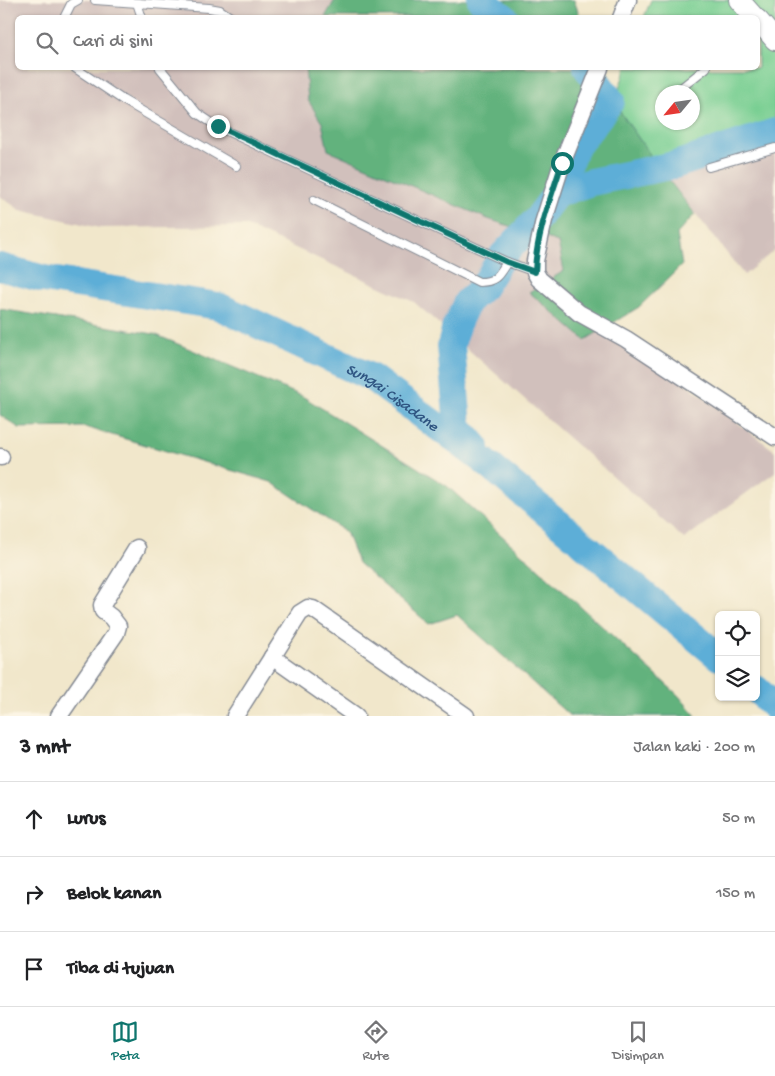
<!DOCTYPE html>
<html lang="id">
<head>
<meta charset="utf-8">
<style>
	:root { --surface:#fff; --page:#f6f6f6; --text:#202124; --muted:#757577; --line:#e0e0e0; --accent:#0f766e }
	body { margin:0; font-family:"Gochi Hand",sans-serif; background:var(--page); color:var(--text) }
	.controls { position:absolute; right:15px; bottom:15px; display:grid; overflow:hidden; border-radius:8px; box-shadow:0 1px 4px #0004 }
	.controls button { width:45px; height:45px; display:grid; place-items:center; padding:0; border:0; border-bottom:1px solid var(--line); background:var(--surface); color:var(--text); font:25px sans-serif }
	.compass { position:absolute; left:655px; top:85px; width:45px; height:45px; border-radius:50%; background:var(--surface); box-shadow:0 1px 4px #0004; rotate:241deg }
	.stop { position:absolute; width:15px; height:15px; margin:-11px; border:4px solid #0f766e; border-radius:50%; background:#fff }
	.stop.end { background:#0f766e; border-color:#fff; box-shadow:0 1px 5px #0008 }
	.list { margin:0; padding:0; list-style:none }
	h2 { display:flex; justify-content:space-between; align-items:center; height:65px; margin:0; padding:0 20px; font-size:21px }
	h2 small { font-size:16px; font-weight:400; color:var(--muted) }
	.list li { display:grid; grid-template-columns:32px 1fr auto; gap:15px; align-items:center; box-sizing:border-box; height:75px; padding:0 20px; border-top:1px solid var(--line) }
	.list b { display:block; font-size:19px; white-space:nowrap }
	.list em { font-size:16px; font-style:normal; color:var(--muted) }
	.icon { flex:none; width:28px; height:28px; fill:none; stroke:currentColor; stroke-width:2; stroke-linecap:round; stroke-linejoin:round }
	.map { position:relative; flex:none; width:775px; height:716px; overflow:hidden }
	.search { position:absolute; background:var(--surface); box-shadow:0 1px 4px #0004; left:15px; right:15px; top:15px; height:55px; display:flex; align-items:center; gap:12px; box-sizing:border-box; padding:0 18px; border-radius:8px; color:var(--muted); font-size:19px }
	.sheet { height:290px; background:var(--surface) }
	nav { display:flex; justify-content:space-around; align-items:center; box-sizing:border-box; height:70px; border-top:1px solid var(--line); background:var(--surface); font-size:14px; color:var(--muted) }
	nav a { display:grid; justify-items:center; gap:2px }
	nav .on { color:var(--accent) }
	.map>svg:first-child { display:block }
	.industrial { fill:#d1c0bc }
	.green { fill:#79cf93; stroke:#4a7f78; fill-rule:evenodd }
	.forest { fill:#62b27d; stroke:#3e706e }
	.lines { fill:none; stroke-linecap:round; stroke-linejoin:round }
	.river { stroke:#5daed7; stroke-width:28 }
	.service-casing { stroke:#868b94; stroke-width:10 }
	.minor-casing { stroke:#868b94; stroke-width:19 }
	.tertiary-casing { stroke:#868b94; stroke-width:22 }
	.service { stroke:#fff; stroke-width:8 }
	.minor { stroke:#fff; stroke-width:16 }
	.tertiary { stroke:#fff; stroke-width:20 }
	.route { stroke:#0f766e; stroke-width:6 }
	.labels { text-anchor:middle; stroke-width:4; stroke-linejoin:round; paint-order:stroke }
	.water-label { font-size:16px; font-style:italic; fill:#2f5582; stroke:#fcf5e5 }
</style>
</head>
<body>
<div class="map">
<svg width="775" height="716" viewBox="0 0 775 716">
	<rect width="100%" height="100%" fill="#fcf5e5"/>
	<filter id="ink" filterUnits="userSpaceOnUse"><feTurbulence type="fractalNoise" baseFrequency=".02" numOctaves="2"/><feDisplacementMap in="SourceGraphic" scale="10" xChannelSelector="R" yChannelSelector="G"/><feConvolveMatrix kernelMatrix="1 2 1 2 8 2 1 2 1" color-interpolation-filters="sRGB"/></filter>
	<filter id="wash" filterUnits="userSpaceOnUse"><feTurbulence type="fractalNoise" baseFrequency=".0096" numOctaves="4" result="noise"/><feDisplacementMap in="SourceGraphic" scale="20" xChannelSelector="R" yChannelSelector="G"/><feGaussianBlur stdDeviation="1.12" result="paint"/><feColorMatrix in="noise" values="0 0 0 0 0 0 0 0 0 0 0 0 0 0 0 0 0 1.4 0 .05"/><feComposite in="paint" operator="in"/></filter>
	<g filter="url(#wash)">
		<rect width="100%" height="100%" fill="#f1e7cb"/>
		<g class="industrial">
			<path d="M0,0H335L325,17L18,18V68H305L308,100L322,123L328,150L488,219L558,242L564,271L530,292L609,326L775,451V472L684,539L414,302L247,226L100,228L20,210L0,196Z"/>
			<path d="M775,125V250L744,275L655,162Z"/>
		</g>
		<path class="green" d="M651,0H775V125L655,162L614,103L626,68H758V18L644,17ZM662,92H692V122H662Z"/>
		<g class="forest">
			<path d="M335,0H574L580,17H325Z"/>
			<path d="M305,68H600L614,103L655,162L695,214L677,234L682,265L639,307L585,340L529,292L564,271L558,242L488,219L328,150L322,123L308,100Z"/>
			<path d="M0,309L154,334L302,396L447,486L678,695L696,716H570L457,615L429,624L358,563L346,532L271,482L85,427L19,428L0,415Z"/>
		</g>
		<g class="lines">
			<g class="river">
				<path d="M481,0L505,18"/>
				<path d="M556,194L591,182L675,165L775,132"/>
				<path id="s1" d="M0,267L44,279L218,306L372,378L484,461L719,657"/>
				<path d="M476,447L458,426L451,346L456,326L467,302L483,287L503,255L538,218L556,194L575,148L611,101L587,68"/>
				<path d="M756,689L775,707"/>
			</g>
		</g>
	</g>
	<g filter="url(#ink)">
		<g class="lines">
			<g class="service-casing">
				<g id="service">
					<path d="M95,0L209,8L220,10L232,18"/>
					<path d="M137,3L142,18"/>
					<path d="M64,18L71,4L78,0"/>
					<path d="M75,68L123,100L236,166"/>
					<path d="M160,68L197,113L218,127L507,262L535,272"/>
					<path d="M676,92L706,68"/>
					<path d="M709,167L775,148"/>
					<path d="M314,200L479,282C496,282 498,276 507,262"/>
				</g>
			</g>
			<g class="minor-casing">
				<g id="minor">
					<path d="M621,18L628,0"/>
					<path d="M600,68L562,163L544,220L535,261V272L539,279L579,313L626,339L775,437"/>
					<path d="M0,457H1"/>
					<path d="M272,657L356,716"/>
					<path d="M59,716L116,633L118,626L111,617L103,611L102,605L137,548"/>
					<path d="M235,716L300,613L308,608L313,609L466,716"/>
				</g>
			</g>
			<g class="tertiary-casing">
				<g id="tertiary">
					<path d="M739,0L755,18"/>
					<path d="M758,20L775,40"/>
				</g>
			</g>
			<use href="#service" class="service"/>
			<use href="#minor" class="minor"/>
			<use href="#tertiary" class="tertiary"/>
		</g>
	</g>
	<g class="lines" filter="url(#ink)">
		<path class="route" d="M218,126L507,262L535,272C536,234 551,198 562,163"/>
	</g>
	<g class="labels">
		<g class="water-label">
			<text dy="6" stroke="none"><textPath href="#s1" startOffset="419">Sungai Cisadane</textPath></text>
		</g>
	</g>
</svg>
<div class="controls">
<button><svg class="icon" aria-label="locate" viewBox="0 0 24 24"><circle cx="12" cy="12" r="6"/><path d="M12 2v4M12 18v4M2 12h4M18 12h4"/></svg></button>
<button><svg class="icon" aria-label="layers" viewBox="0 0 24 24"><path d="M12 4l9 5-9 5-9-5zM3 14l9 5 9-5"/></svg></button>
</div>
<svg class="compass" viewBox="-18 -18 36 36"><path d="M0-13l5 13h-10z" fill="#e53935"/><path d="M0 13l5-13h-10z" fill="#757577"/></svg>
<div class="stop" style="left:562px;top:163px"></div>
<div class="stop end" style="left:218px;top:126px"></div>
<div class="search"><svg class="icon" aria-label="search" viewBox="0 0 24 24"><circle cx="10" cy="10" r="6"/><path d="M15 15l6 6"/></svg>Cari di sini</div>
</div>
<section class="sheet">
<h2>3 mnt<small>Jalan kaki · 200 m</small></h2>
<ul class="list">
<li><svg class="icon" aria-label="ahead" viewBox="0 0 24 24"><path d="M12 20V5M6 11l6-6 6 6"/></svg><div><b>Lurus</b></div><em>50 m</em></li>
<li><svg class="icon" aria-label="right" viewBox="0 0 24 24"><path d="M7 20v-9h11M14 6l5 5-5 5"/></svg><div><b>Belok kanan</b></div><em>150 m</em></li>
<li><svg class="icon" aria-label="arrive" viewBox="0 0 24 24"><path d="M6 21V4h12l-3 4 3 4H6"/></svg><div><b>Tiba di tujuan</b></div></li>
</ul>
</section>
<nav>
<a class="on"><svg class="icon" aria-label="map" viewBox="0 0 24 24"><path d="M3 6l6-2 6 2 6-2v14l-6 2-6-2-6 2zM9 4v14M15 6v14"/></svg>Peta</a>
<a><svg class="icon" aria-label="directions" viewBox="0 0 24 24"><path d="M12 3l9 9-9 9-9-9zM9 14v-3h6M13 9l2 2-2 2"/></svg>Rute</a>
<a><svg class="icon" aria-label="saved" viewBox="0 0 24 24"><path d="M7 4h10v16l-5-4-5 4z"/></svg>Disimpan</a>
</nav>
</body>
</html>
